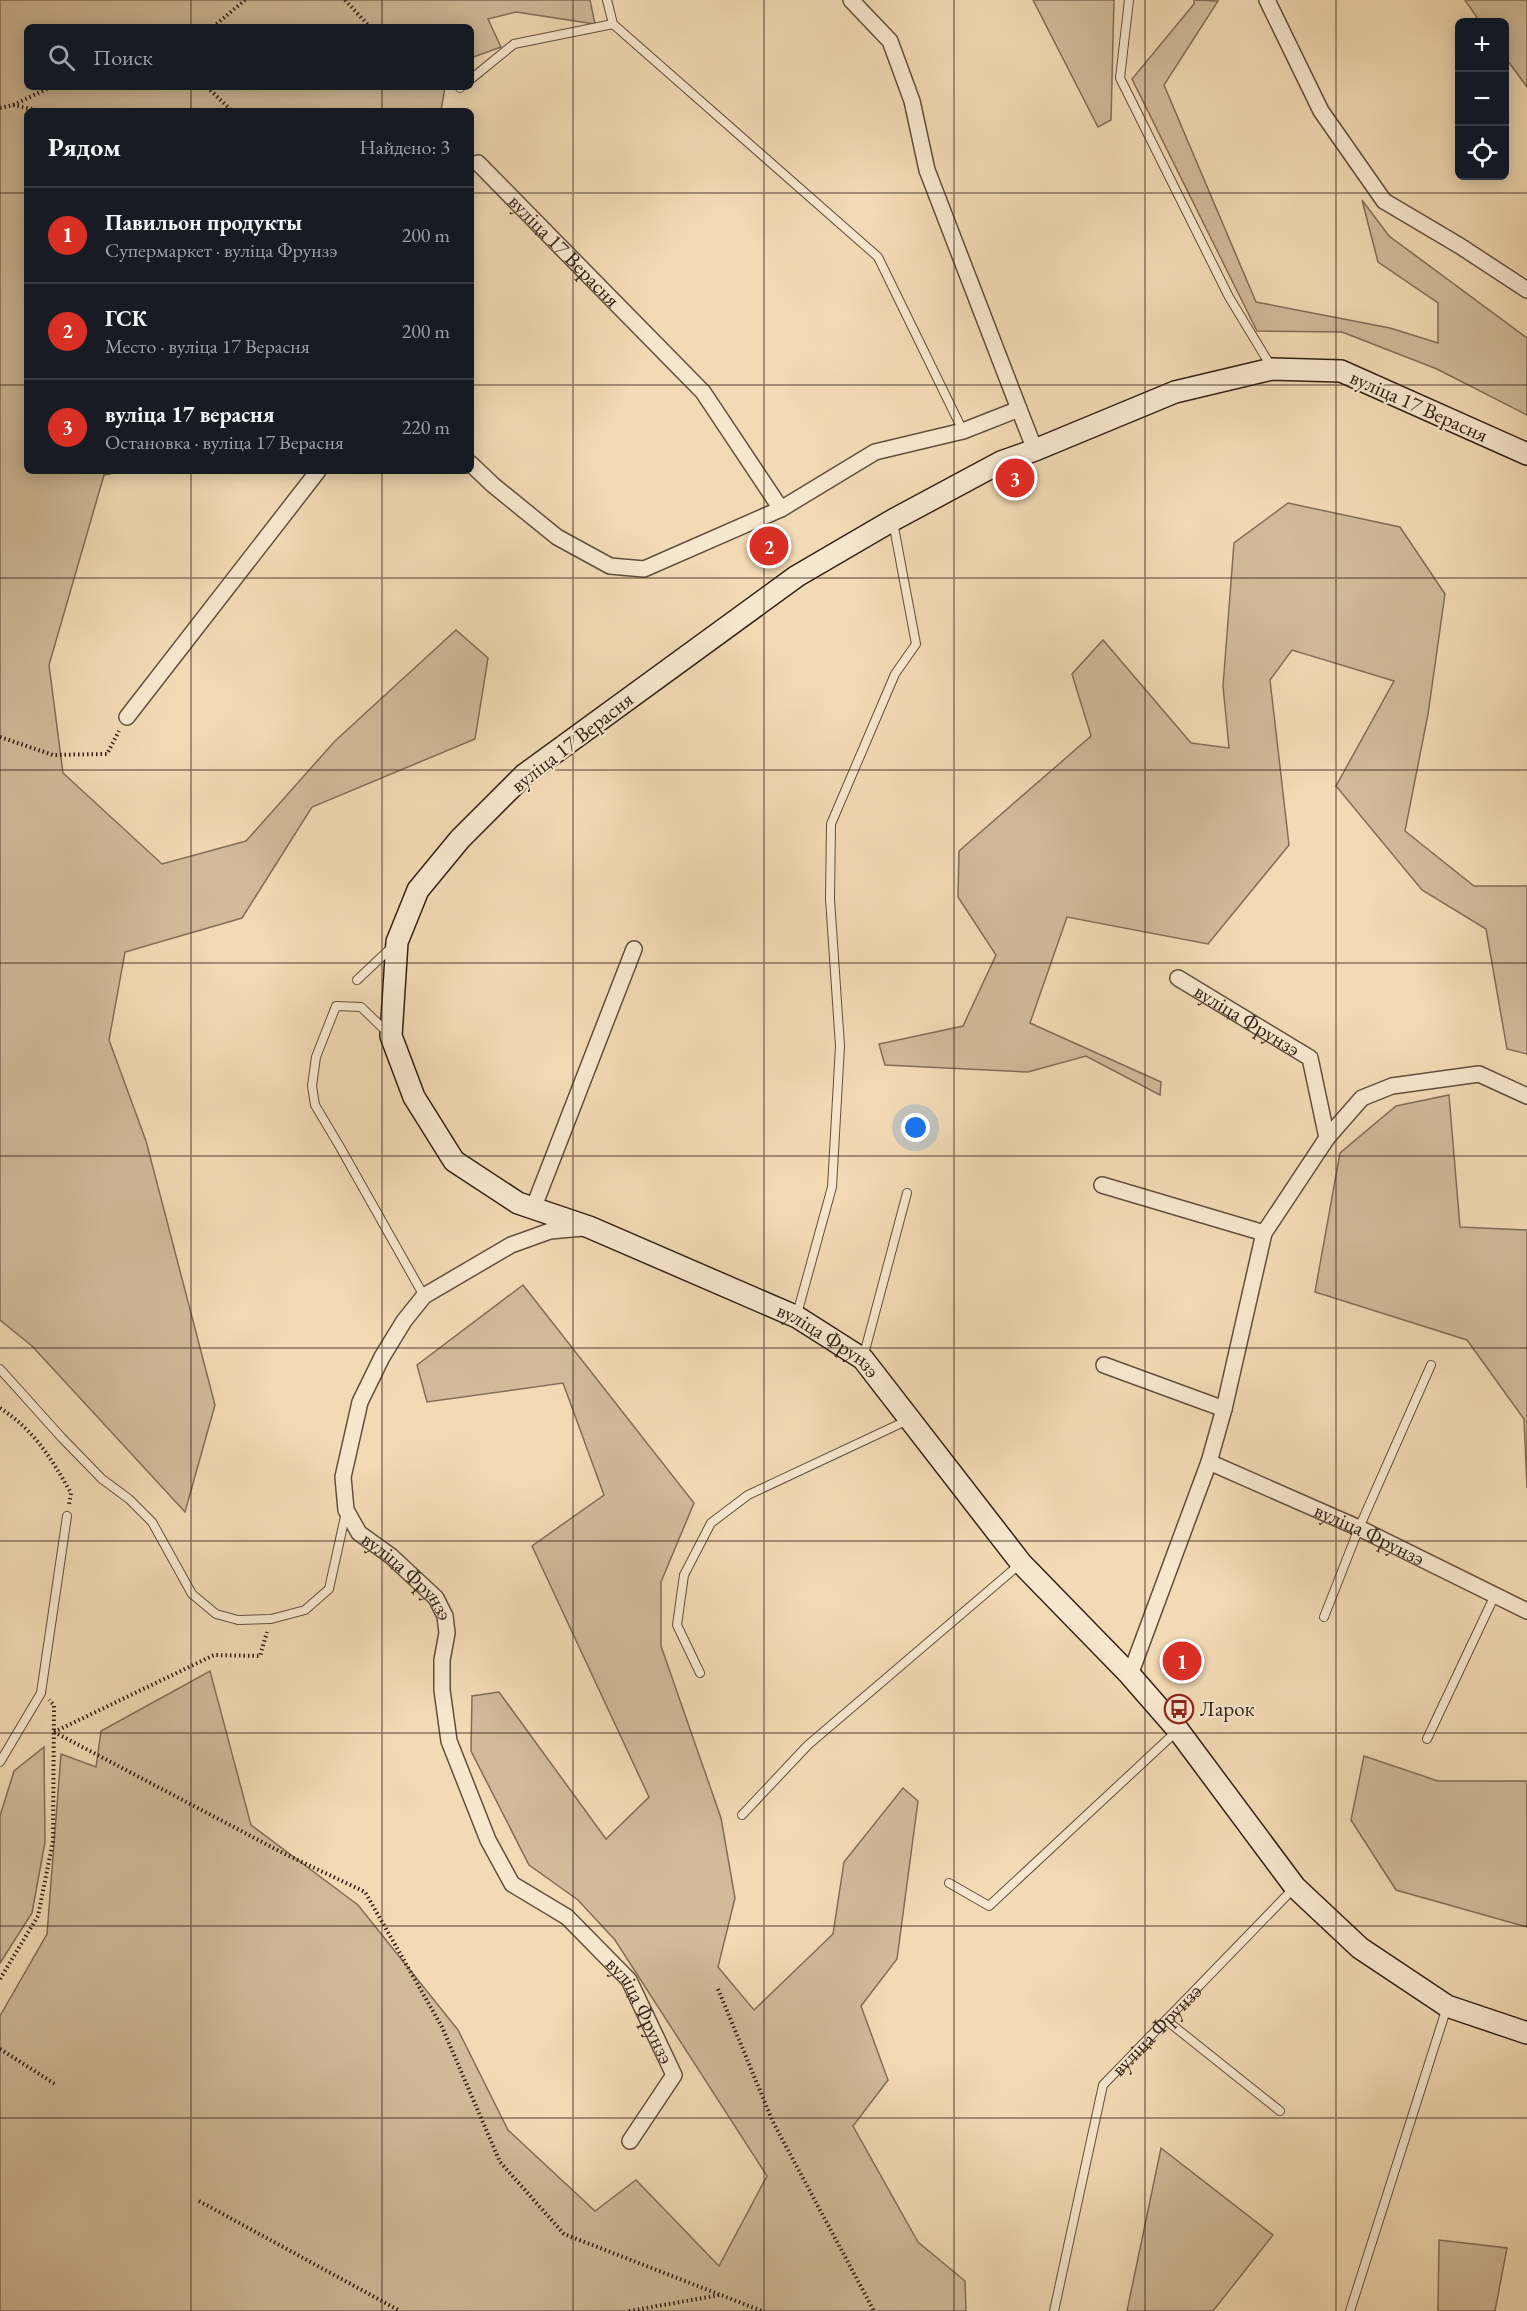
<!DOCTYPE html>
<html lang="ru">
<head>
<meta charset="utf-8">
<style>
	:root { --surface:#171b24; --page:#242831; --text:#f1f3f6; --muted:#9ea1a6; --line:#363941; --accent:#d93025 }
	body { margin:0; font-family:"EB Garamond",serif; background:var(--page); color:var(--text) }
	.controls { position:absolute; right:18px; top:18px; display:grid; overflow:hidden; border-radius:9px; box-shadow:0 3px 15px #0003 }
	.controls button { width:54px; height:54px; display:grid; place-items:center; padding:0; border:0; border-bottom:2px solid var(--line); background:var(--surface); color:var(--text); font:30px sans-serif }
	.you { position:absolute; left:916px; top:1128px; width:21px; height:21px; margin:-15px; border:4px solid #fff; border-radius:50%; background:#1a73e8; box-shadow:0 0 0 9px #1a73e833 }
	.badge { display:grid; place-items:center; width:39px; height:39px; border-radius:50%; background:var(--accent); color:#fff; font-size:20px; font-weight:700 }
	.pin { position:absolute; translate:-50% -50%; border:3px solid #fff; box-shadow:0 2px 6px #0006 }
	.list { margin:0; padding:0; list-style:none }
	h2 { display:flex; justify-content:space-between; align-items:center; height:78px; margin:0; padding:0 24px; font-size:26px }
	h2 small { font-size:20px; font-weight:400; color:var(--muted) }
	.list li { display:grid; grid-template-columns:39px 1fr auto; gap:18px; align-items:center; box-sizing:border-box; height:96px; padding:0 24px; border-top:2px solid var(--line) }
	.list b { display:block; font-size:22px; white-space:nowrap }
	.list p { margin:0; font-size:20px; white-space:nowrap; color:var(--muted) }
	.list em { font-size:20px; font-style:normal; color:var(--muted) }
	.icon { flex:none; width:33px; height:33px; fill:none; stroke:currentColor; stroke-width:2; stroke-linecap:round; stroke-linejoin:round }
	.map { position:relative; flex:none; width:1527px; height:2311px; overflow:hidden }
	.search { position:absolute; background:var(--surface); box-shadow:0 3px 15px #0003; left:24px; top:24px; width:450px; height:66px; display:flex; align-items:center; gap:15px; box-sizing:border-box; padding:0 21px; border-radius:9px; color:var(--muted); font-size:22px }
	.panel { position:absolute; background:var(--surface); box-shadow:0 3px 15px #0003; left:24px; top:108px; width:450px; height:366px; border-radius:9px }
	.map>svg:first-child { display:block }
	.green { fill:#d1bb99; stroke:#826e58; stroke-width:1.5 }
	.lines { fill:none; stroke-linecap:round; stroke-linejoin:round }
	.lane-casing { stroke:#624f3e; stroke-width:10 }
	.street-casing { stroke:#624f3e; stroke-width:18 }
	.secondary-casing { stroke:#322116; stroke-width:24 }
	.path { stroke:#322116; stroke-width:4; stroke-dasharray:1.5 3; stroke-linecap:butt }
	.lane { stroke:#f7e7ce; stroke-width:8 }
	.street { stroke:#f7e7ce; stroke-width:15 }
	.secondary { stroke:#f7e7ce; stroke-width:21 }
	.grid { fill:none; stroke:#322116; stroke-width:1.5; stroke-opacity:0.55 }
	.labels { text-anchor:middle; stroke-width:4.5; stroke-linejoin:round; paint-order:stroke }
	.street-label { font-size:21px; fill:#322116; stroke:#f7e7ce }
	.poi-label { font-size:21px; fill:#322116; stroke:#f7e7ce; text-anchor:start }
</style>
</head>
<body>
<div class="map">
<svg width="1527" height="2311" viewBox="0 0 1527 2311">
	<rect width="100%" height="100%" fill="#f2dab4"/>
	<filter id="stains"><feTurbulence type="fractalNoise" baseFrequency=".00333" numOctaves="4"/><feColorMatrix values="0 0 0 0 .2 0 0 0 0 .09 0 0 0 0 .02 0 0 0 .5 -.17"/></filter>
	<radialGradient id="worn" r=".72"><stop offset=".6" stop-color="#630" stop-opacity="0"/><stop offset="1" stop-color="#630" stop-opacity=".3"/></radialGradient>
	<g class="green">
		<path d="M0,0H590L595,24L516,12L488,19L501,47L471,58V27H27V87H445L441,111H27V471H125L104,475L49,665L63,773L162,864L246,841L335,741L456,630L488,658L475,739L312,807L242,918L125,952L109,1040L146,1141L215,1405L185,1512L32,1346L0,1320Z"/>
		<path d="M1033,0H1114L1111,120L1098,127Z"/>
		<path d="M1194,0L1218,1L1164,85L1256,302L1390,328L1438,343V303L1378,262L1362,200L1389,236L1527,338V415L1437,369L1342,332L1257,331L1132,79L1194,4Z"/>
		<path d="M1465,0H1527V87L1505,57L1504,22H1480Z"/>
		<path d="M1288,503L1400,527L1445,594L1428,714L1405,831L1474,886H1527V1054L1507,1049L1486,929L1422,890L1336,786L1394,681L1292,650L1270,680L1289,845L1208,944L1067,917L1030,1023L1161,1082L1160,1095L1086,1056L1028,1072L885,1065L879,1044L963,1026L996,955L958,897L959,851L1091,736L1072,674L1103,640L1191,743L1229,748L1223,686L1234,543Z"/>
		<path d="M1449,1095L1460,1227L1527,1230V1488L1524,1419L1467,1340L1315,1292L1340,1153L1396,1106Z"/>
		<path d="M523,1285L694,1503L661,1582V1646L721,1818L735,1898L718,1967L754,2010L833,1934L844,1862L903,1788L918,1801L897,1959L861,2006L888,2080L853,2126L918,2242L965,2281L966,2311H0V2016L47,1934L61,1754L96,1767L101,1731L210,1671L251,1825L358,1905L458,2030L508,2130L595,2211L636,2180L719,2266L767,2176L615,1940L578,1900L529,1865L471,1751L472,1696L499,1692L606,1839L649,1797L532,1546L604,1495L563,1383L427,1402L417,1365Z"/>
		<path d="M44,1747L45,1842L32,1913L0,1963V1816L14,1771Z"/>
		<path d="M1364,1756L1438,1781H1527V1927L1396,1890L1351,1820Z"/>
		<path d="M1161,2148L1273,2235L1213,2311H1127Z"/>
		<path d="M1439,2240L1507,2248L1495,2311H1438Z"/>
	</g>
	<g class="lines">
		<g class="lane-casing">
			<g id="lane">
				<path d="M607,0L613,24L878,257L963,431"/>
				<path d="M1129,0L1120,78L1229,297L1272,368"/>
				<path d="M471,79L514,44L613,24"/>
				<path d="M460,88V87"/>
				<path d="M357,980L391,948"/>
				<path d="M389,1034L361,1007L336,1006L316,1057L312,1086L315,1105L340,1147L424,1296"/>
				<path d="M797,1314L832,1187L840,1046L830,899L831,824L895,674L916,644L893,522"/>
				<path d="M863,1358L907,1193"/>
				<path d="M0,1369L62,1438L102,1479L129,1499L152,1522L192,1594L216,1614L238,1620L271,1619L305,1610L329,1589L346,1512"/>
				<path d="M1324,1617L1359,1528L1431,1365"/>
				<path d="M700,1673L677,1625L684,1575L711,1523L748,1495L908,1420"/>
				<path d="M1427,1739L1495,1595"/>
				<path d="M0,1762L41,1693L67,1516"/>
				<path d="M742,1815L808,1745L1020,1564"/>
				<path d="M949,1883L989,1906L1178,1730"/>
				<path d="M1166,2020L1280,2111"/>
				<path id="s1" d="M1054,2311L1103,2085L1294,1888"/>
				<path d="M1350,2311L1447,2007"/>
			</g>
		</g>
		<g class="street-casing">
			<g id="street">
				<path d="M851,0L890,41L912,101L927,170L1019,409"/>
				<path d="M1267,0L1321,111L1384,201L1460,246L1527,290"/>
				<path id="s2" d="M478,163L703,392L781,509L875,452L963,431L1019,409L1035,450"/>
				<path d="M471,464L493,485L557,537L610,566L644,569L781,509"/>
				<path d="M127,717L318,471"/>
				<path id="s3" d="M1178,978L1310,1058L1327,1138"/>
				<path d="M1102,1185L1264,1233"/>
				<path d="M533,1209L634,949"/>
				<path id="s4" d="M583,1228L550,1231L511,1245L424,1296L404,1321L382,1357L360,1402L343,1477L346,1510L359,1533L391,1556L436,1598L445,1616L447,1633L442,1660V1690L449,1741L488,1840L512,1884L567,1917L629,1980L674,2075L630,2141"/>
				<path d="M1104,1365L1224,1409"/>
				<path id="s5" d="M1209,1462L1359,1528L1527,1611"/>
				<path d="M1130,1675L1209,1462L1224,1409L1264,1233L1327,1138L1362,1098L1392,1086L1479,1074L1527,1096"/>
			</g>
		</g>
		<g class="secondary-casing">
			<g id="secondary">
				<path id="s6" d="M1527,454L1341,371L1272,369L1175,392L1035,450L1001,462L893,520L797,576L524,775L460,839L418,890L397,942L391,1036L414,1097L454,1161L518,1203L589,1227L797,1317L863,1359L1021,1563L1130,1675L1178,1730L1295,1887L1360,1948L1447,2006L1527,2033"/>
			</g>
		</g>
		<g class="path">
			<path d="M345,0L370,27"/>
			<path d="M128,27H130"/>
			<path d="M213,27L245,0"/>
			<path d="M207,87L232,111"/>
			<path d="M13,105L41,111"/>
			<path d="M0,108L13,105L51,87"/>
			<path d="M0,737L53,755L107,754L119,731"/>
			<path d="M0,1408C35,1431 51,1458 71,1493L69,1505"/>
			<path d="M54,1732L281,1852L365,1892L442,2027L500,2162L564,2234L762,2311"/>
			<path d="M54,1732L214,1655L260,1656L267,1632"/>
			<path d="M0,1979L38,1916L53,1841L54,1705L49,1700"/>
			<path d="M718,1989L773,2122L874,2311"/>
			<path d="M0,2049L55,2084"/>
			<path d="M199,2201L400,2311"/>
			<path d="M629,2311L720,2295"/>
		</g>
		<use href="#lane" class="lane"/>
		<use href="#street" class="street"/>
		<use href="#secondary" class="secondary"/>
	</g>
	<path class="grid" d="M191,0V27M382,0V27M573,0V2311M764,0V2311M954,0V2311M1145,0V2311M1336,0V2311M191,87V111M382,87V111M0,193H27M471,193H1527M0,385H27M471,385H1527M191,471V2311M382,471V2311M0,578H1527M0,770H1527M0,963H1527M0,1156H1527M0,1348H1527M0,1541H1527M0,1733H1527M0,1926H1527M0,2118H1527"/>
	<defs>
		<g id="bus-ring" transform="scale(1.5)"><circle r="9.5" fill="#f7e7ce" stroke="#8f2418" stroke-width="1.5"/><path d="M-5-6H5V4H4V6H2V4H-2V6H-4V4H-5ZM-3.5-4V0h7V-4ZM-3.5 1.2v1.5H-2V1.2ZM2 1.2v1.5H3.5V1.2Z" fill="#8f2418"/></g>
	</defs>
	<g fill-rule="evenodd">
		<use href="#bus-ring" x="1179" y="1709"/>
	</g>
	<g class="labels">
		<g class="street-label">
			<text dy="7" stroke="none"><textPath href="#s2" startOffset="123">вуліца 17 Верасня</textPath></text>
			<text transform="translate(1419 406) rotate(24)" y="7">вуліца 17 Верасня</text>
			<text transform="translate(572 742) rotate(-38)" y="7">вуліца 17 Верасня</text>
			<text dy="7" stroke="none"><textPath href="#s3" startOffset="81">вуліца Фрунзэ</textPath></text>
			<text dy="7" stroke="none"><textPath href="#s6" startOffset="1996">вуліца Фрунзэ</textPath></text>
			<text dy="7" stroke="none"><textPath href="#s5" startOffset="176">вуліца Фрунзэ</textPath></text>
			<text dy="7" stroke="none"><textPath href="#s4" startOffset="502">вуліца Фрунзэ</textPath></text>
			<text dy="7" stroke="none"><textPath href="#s4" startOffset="1024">вуліца Фрунзэ</textPath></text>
			<text dy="7" stroke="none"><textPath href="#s1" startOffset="308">вуліца Фрунзэ</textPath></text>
		</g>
		<g class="poi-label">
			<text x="1200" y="1716">Ларок</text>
		</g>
	</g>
	<rect width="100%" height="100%" filter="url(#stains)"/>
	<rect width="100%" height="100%" fill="url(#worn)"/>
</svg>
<div class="controls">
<button>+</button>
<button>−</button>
<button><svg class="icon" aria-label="locate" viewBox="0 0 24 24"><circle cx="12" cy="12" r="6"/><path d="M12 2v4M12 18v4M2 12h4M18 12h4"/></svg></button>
</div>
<div class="you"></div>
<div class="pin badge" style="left:1182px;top:1661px">1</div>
<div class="pin badge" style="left:769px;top:546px">2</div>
<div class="pin badge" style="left:1015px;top:478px">3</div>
<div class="search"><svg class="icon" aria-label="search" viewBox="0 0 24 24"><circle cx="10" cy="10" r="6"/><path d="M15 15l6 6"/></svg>Поиск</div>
<section class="panel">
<h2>Рядом<small>Найдено: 3</small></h2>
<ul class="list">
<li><span class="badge">1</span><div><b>Павильон продукты</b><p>Супермаркет · вуліца Фрунзэ</p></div><em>200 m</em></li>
<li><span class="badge">2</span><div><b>ГСК</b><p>Место · вуліца 17 Верасня</p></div><em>200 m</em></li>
<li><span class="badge">3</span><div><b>вуліца 17 верасня</b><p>Остановка · вуліца 17 Верасня</p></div><em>220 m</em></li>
</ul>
</section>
</div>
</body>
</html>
